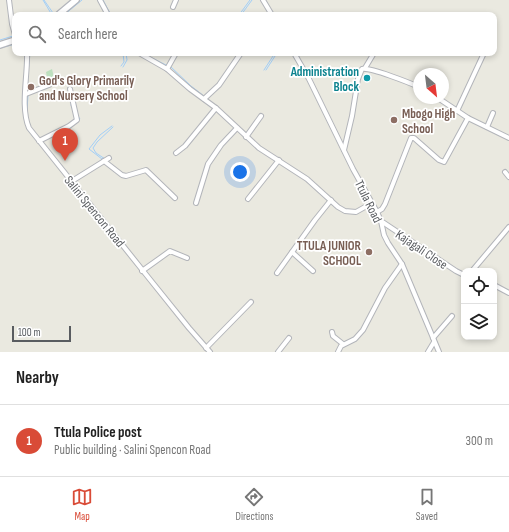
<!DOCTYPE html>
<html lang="en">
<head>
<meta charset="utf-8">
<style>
	:root { --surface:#fff; --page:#f2f2f2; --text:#222; --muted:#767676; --line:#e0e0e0; --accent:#d94b37 }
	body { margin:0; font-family:"Sofia Sans Condensed",sans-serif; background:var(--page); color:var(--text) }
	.controls { position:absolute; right:12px; bottom:12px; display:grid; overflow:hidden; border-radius:8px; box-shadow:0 2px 6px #0003 }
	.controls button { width:36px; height:36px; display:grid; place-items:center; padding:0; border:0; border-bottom:1px solid var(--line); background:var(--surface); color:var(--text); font:20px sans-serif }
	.compass { position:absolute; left:413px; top:68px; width:36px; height:36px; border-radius:50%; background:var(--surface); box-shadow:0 2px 6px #0003; rotate:152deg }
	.scale { position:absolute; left:12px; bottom:10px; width:59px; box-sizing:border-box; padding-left:4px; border:2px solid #595c60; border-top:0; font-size:11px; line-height:14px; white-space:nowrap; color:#595c60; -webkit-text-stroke:3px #fff; paint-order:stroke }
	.you { position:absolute; left:240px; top:172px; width:14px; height:14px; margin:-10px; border:3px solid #fff; border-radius:50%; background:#1a73e8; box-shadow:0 0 0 6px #1a73e833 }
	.badge { display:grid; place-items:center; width:26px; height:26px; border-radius:50%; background:var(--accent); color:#fff; font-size:13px; font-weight:700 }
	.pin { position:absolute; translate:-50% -33px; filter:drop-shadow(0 1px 2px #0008) }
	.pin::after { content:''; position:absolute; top:21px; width:14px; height:12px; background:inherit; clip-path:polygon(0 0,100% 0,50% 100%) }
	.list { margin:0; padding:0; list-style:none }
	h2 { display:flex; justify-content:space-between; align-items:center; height:52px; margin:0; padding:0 16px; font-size:17px }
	h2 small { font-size:13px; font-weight:400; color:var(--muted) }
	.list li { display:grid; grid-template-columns:26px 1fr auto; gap:12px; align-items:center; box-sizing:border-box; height:72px; padding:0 16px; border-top:1px solid var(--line) }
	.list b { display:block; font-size:15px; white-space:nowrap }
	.list p { margin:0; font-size:13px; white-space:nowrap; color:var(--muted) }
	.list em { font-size:13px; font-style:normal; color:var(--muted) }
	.icon { flex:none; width:22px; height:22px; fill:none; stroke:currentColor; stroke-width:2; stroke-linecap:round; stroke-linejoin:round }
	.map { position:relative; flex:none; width:509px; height:352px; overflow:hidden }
	.search { position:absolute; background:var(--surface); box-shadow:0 2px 6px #0003; left:12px; right:12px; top:12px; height:44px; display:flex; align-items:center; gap:10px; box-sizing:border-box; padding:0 14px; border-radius:8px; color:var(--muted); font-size:15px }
	.sheet { height:124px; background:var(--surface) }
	nav { display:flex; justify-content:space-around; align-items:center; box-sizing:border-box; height:56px; border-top:1px solid var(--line); background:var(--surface); font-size:11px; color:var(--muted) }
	nav a { display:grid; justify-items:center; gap:2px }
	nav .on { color:var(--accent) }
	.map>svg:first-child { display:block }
	.green { fill:#bee0bf }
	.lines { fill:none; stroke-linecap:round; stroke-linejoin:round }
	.stream { stroke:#a3cff7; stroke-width:1 }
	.street-casing { stroke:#b3b5ba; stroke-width:6 }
	.secondary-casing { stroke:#b4b6bc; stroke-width:8 }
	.street { stroke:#fff; stroke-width:4 }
	.secondary { stroke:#fff; stroke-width:5.5 }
	.culture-dot { fill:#0f9aa8; stroke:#fff; stroke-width:1.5 }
	.education-dot { fill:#8d6e63; stroke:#fff; stroke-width:1.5 }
	.labels { text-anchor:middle; stroke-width:3.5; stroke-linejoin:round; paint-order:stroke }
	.culture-label { font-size:13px; font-weight:bold; fill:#0d838f; stroke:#fff; text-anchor:end }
	.education-label { font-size:13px; font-weight:bold; fill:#785e54; stroke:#fff; text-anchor:start }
	.street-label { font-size:13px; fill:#595c60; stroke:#fff }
</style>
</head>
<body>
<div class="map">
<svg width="509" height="352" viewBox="0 0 509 352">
	<rect width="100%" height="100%" fill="#eae9e0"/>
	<path class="green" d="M52,69L55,82L48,83L46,72Z"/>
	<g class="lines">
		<g class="stream">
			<path d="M43,0L52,15"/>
			<path d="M44,0L53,13"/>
			<path d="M103,0L111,15"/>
			<path d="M64,15L82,0"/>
			<path d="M239,15L250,0"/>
			<path d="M241,15L252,0"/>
			<path d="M0,40L13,36"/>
			<path d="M0,48L15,44"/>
			<path d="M297,53L299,57"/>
			<path d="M144,54L168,66"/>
			<path d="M121,66L124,62L123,53"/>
			<path d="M123,67L127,60L126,53"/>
			<path d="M171,67L191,86L204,96"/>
			<path d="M264,70L275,53"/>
			<path d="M266,70L277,53"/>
			<path d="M28,72L30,53"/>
			<path d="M23,94L25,69"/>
			<path d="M204,101L208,105"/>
			<path d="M71,105L72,108"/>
			<path d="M27,110L28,95"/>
			<path d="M77,115L80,119L79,120"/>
			<path d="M25,121L27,128"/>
			<path d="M28,130L35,139"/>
			<path d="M46,152L68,180"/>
			<path d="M105,159L96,153L93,148L97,142L113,127"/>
			<path d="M100,161L102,159L89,149L100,135L112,126"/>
		</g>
		<g class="street-casing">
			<g id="street">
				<path d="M9,0L12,24L15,35"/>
				<path d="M100,0L108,15"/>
				<path d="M263,0L272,15"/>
				<path d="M173,7L176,0"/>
				<path d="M27,53C28,75 20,107 29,128L148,277L189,328L210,352"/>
				<path d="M139,53L167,69L190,89L216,108L259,148L307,179L338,207L345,211L356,212L372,203"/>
				<path d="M294,53L309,79L353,169L377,212L381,221L384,235L388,243L402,264L439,352"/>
				<path d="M365,68L374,53"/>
				<path d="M167,69L176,53"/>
				<path d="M26,94L49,85"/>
				<path d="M438,98L468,118L509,138"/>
				<path d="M204,99L219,85L241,53"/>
				<path d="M457,111L484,53"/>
				<path d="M487,127L493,113"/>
				<path d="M246,137L261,116"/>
				<path d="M39,141L69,126L77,120L70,89"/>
				<path d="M344,150L352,116L358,79L362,69C370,67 410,83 419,87"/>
				<path d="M176,153L185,146L216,108"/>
				<path d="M104,161L122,175L126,176L146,170L175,198"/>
				<path d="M505,172L509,177"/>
				<path d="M72,181L109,158"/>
				<path d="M248,199L279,160"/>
				<path d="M196,203L208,164L221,145L237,128"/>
				<path d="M377,212L382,209L385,204L411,138H414L439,160L444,162L468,118"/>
				<path d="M381,221L456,271L464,275"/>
				<path d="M292,252L313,271"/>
				<path d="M142,271L170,251L187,258"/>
				<path d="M472,271L509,227"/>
				<path d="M277,273L315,220L331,200"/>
				<path d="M494,285L509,293"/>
				<path d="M332,332L333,336L343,344"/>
				<path d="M433,338L452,316"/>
				<path d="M206,348L251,302"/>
				<path d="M278,352L289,338"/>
				<path d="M338,352L341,346L355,339L363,330L385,288L402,264"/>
				<path d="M428,352L434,342"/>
			</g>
		</g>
		<g class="secondary-casing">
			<g id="secondary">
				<path d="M58,15L76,0"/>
				<path d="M0,45L15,40"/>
			</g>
		</g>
		<use href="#street" class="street"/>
		<use href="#secondary" class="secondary"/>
	</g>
	<circle class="culture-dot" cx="367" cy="78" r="4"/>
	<g class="education-dot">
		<circle cx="31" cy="87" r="4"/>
		<circle cx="394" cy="120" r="4"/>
		<circle cx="369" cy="252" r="4"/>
	</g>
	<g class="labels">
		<g class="culture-label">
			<text x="359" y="76">Administration<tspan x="359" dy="15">Block</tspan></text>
		</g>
		<g class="education-label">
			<text x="39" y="85">God's Glory Primarily<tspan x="39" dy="15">and Nursery School</tspan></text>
			<text x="402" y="118">Mbogo High<tspan x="402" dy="15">School</tspan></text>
			<text x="361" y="250" text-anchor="end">TTULA JUNIOR<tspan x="361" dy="15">SCHOOL</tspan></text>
		</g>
		<g class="street-label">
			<text transform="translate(369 201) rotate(64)" y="5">Ttula Road</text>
			<text transform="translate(95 211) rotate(51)" y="5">Salini Spencon Road</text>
			<text transform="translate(422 249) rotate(34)" y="5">Kajagali Close</text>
		</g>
	</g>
</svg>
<div class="controls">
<button><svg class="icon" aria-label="locate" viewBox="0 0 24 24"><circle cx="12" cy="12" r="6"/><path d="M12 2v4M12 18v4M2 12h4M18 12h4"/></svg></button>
<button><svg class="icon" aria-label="layers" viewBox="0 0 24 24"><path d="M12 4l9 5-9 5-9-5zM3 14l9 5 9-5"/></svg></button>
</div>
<svg class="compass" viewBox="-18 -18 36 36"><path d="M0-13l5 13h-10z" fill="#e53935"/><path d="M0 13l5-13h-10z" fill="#767676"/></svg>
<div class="scale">100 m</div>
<div class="you"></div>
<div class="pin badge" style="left:65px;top:161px">1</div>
<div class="search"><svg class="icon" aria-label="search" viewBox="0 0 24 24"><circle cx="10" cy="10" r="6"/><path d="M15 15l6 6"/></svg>Search here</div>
</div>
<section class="sheet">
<h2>Nearby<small></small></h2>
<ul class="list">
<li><span class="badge">1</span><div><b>Ttula Police post</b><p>Public building · Salini Spencon Road</p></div><em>300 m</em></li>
</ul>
</section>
<nav>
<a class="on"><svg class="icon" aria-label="map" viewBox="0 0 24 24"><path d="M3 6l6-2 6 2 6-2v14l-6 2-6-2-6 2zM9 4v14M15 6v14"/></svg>Map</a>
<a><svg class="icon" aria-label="directions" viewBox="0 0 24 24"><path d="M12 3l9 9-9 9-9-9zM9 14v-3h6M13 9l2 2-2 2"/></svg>Directions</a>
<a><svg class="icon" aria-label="saved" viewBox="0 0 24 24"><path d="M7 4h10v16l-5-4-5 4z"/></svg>Saved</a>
</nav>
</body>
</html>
